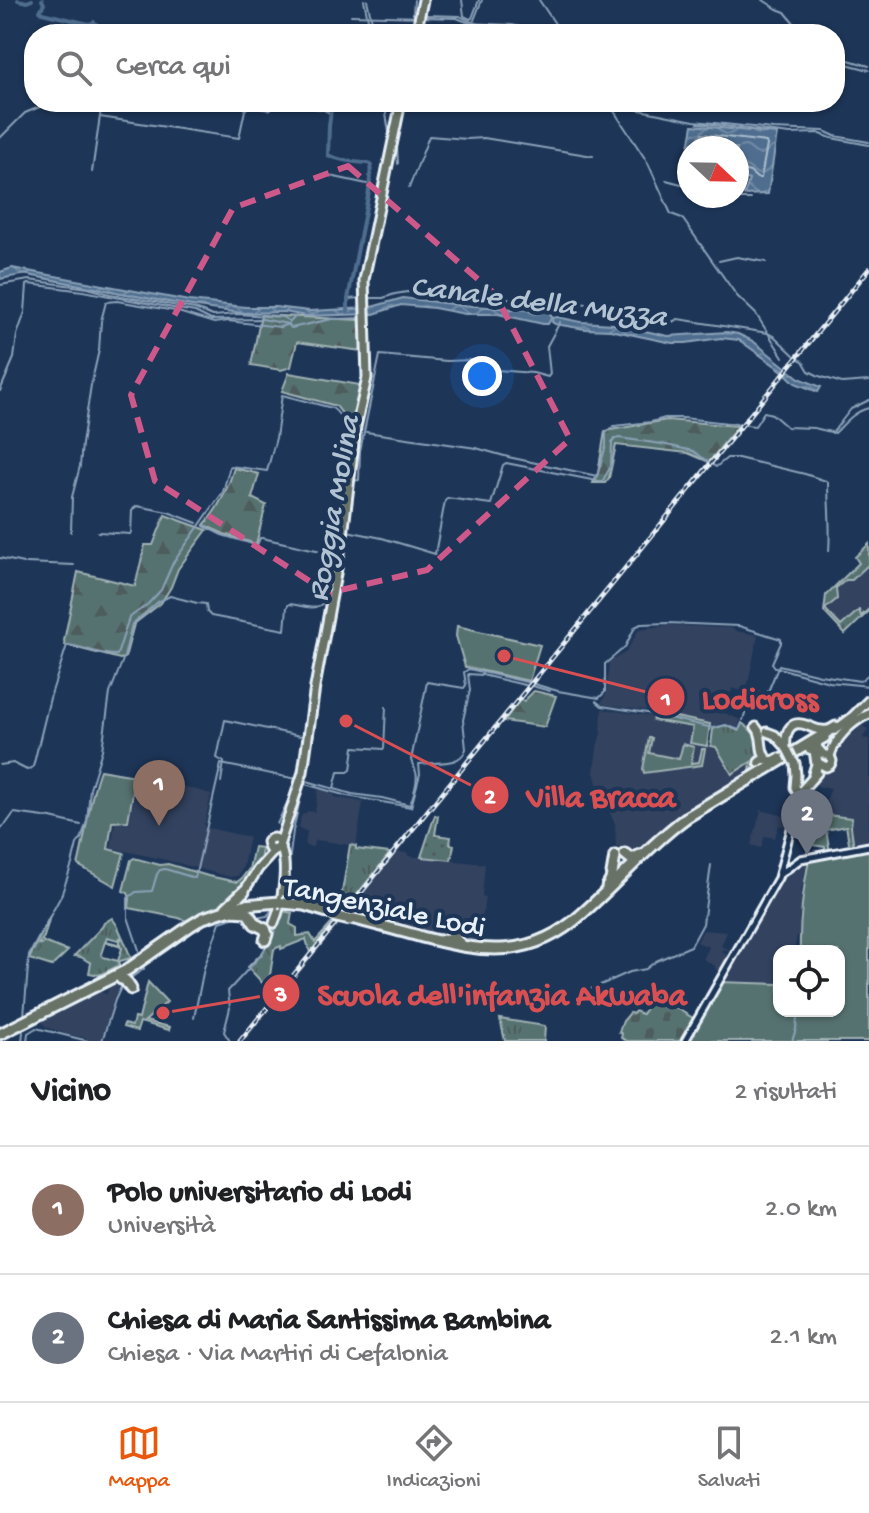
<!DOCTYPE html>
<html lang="it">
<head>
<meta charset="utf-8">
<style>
	:root { --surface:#fff; --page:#f2f2f2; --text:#202124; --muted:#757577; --line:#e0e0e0; --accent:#ea580c }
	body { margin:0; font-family:"Gochi Hand",sans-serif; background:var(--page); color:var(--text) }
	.controls { position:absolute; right:24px; bottom:24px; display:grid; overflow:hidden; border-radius:16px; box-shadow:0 2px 6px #0004 }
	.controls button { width:72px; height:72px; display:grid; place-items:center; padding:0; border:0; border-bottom:2px solid var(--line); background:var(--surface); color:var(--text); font:40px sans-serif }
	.compass { position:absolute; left:677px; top:136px; width:72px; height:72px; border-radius:50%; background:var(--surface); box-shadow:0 2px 6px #0004; rotate:112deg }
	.you { position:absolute; left:482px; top:376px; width:28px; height:28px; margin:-20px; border:6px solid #fff; border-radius:50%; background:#1a73e8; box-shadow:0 0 0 12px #1a73e833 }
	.badge { display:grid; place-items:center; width:52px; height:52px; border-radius:50%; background:var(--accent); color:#fff; font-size:26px; font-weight:700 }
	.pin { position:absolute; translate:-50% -66px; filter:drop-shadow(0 2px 4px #0008) }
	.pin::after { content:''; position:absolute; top:42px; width:28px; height:24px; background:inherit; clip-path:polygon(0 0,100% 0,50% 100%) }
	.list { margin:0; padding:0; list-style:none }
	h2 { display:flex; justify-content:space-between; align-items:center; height:104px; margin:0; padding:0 32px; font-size:34px }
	h2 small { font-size:26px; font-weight:400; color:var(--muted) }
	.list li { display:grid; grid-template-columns:52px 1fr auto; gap:24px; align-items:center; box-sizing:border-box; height:128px; padding:0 32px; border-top:2px solid var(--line) }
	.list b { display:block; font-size:30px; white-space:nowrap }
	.list p { margin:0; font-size:26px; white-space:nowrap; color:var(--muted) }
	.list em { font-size:26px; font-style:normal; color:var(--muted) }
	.icon { flex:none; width:44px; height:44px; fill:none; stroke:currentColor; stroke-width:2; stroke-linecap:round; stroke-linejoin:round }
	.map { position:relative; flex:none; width:869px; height:1041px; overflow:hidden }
	.search { position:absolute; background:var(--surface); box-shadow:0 2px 6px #0004; left:24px; right:24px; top:24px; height:88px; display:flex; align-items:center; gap:20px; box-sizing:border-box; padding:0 28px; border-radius:32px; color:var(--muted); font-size:30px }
	.sheet { height:360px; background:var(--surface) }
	nav { display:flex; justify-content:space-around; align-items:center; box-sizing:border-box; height:112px; border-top:2px solid var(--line); background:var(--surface); font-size:22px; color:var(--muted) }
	nav a { display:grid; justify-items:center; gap:4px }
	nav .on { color:var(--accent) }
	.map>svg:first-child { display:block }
	.built { fill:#33425f }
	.grass { fill:url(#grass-tufts); stroke:#a0b2b4; stroke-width:2 }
	.forest { fill:url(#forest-firs); stroke:#a0b2b4; stroke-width:2 }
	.cemetery { fill:url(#cemetery-stones); stroke:#a0b2b4; stroke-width:2 }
	.park { fill:#577270; stroke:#a0b2b4; stroke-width:2 }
	.garden { fill:url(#garden-dots); stroke:#a0b2b4; stroke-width:2 }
	.water { fill:url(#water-waves); stroke:#8ca2b9; stroke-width:2 }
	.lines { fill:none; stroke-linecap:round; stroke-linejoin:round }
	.shore { stroke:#abbdce; stroke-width:2 }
	.stream { stroke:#8ca2b9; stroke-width:2 }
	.canal { stroke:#4f6e8f; stroke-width:4 }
	.minor-casing { stroke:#e8f1f8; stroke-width:11 }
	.major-casing { stroke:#e8f1f8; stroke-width:13 }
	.highway-casing { stroke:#e8f1f8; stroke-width:15 }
	.minor { stroke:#1d3557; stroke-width:5 }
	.major { stroke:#687266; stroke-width:7 }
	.highway { stroke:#687266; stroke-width:9 }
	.rail-casing { stroke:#e8f1f8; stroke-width:5 }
	.rail { stroke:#1d3557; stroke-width:2; stroke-dasharray:6; stroke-linecap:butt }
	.major-bridge-casing { stroke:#e8f1f8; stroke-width:13; stroke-linecap:butt }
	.highway-bridge-casing { stroke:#e8f1f8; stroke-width:15; stroke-linecap:butt }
	.major-bridge { stroke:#687266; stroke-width:7 }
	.highway-bridge { stroke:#687266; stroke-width:9 }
	.marked { fill:none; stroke:#cd598a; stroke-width:6; stroke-dasharray:16 10; stroke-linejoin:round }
	.labels { text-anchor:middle; stroke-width:8; stroke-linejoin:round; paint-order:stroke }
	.street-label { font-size:30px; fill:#e8f1f8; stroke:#1d3557 }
	.water-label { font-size:32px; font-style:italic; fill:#b2c3d3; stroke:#1d3557 }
	.leader { fill:none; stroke:#da5052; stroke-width:3 }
	.callout-dot { fill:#da5052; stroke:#1d3557; stroke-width:3 }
	.mark-label { font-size:24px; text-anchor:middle; font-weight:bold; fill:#fff }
	.callout-label { font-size:32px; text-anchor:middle; font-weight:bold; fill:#da5052; stroke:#1d3557; stroke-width:8; stroke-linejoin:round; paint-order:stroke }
</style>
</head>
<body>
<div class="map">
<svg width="869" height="1041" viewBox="0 0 869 1041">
	<defs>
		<pattern id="grass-tufts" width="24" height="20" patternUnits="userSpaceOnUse" patternTransform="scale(2)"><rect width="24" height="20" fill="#577270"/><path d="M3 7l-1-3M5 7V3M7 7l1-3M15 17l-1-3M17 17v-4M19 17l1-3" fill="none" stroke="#4e5b5b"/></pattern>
		<pattern id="forest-firs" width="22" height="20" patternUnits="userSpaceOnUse" patternTransform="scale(2)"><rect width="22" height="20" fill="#577270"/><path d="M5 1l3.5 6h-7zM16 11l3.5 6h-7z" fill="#4e5b5b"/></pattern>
		<pattern id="cemetery-stones" width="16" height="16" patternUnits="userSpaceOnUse" patternTransform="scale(2)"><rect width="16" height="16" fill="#577270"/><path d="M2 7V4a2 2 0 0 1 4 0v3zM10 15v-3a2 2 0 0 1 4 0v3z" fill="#4e5b5b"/></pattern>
		<pattern id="garden-dots" width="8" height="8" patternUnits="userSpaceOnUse" patternTransform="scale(2)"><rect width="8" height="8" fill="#577270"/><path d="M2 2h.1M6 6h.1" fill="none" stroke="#4e5b5b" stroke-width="1.8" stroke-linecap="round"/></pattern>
		<pattern id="water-waves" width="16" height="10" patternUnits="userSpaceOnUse" patternTransform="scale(2)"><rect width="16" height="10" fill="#4f6e8f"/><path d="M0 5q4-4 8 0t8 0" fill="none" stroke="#718aa5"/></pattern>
	</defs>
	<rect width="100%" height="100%" fill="#1d3557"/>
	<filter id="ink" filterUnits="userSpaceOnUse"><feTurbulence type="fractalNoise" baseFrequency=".0125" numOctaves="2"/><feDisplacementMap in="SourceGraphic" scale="16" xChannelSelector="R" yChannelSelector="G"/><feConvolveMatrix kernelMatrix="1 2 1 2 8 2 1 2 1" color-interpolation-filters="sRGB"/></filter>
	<g filter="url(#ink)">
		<g class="built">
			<path d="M781,373L786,377L780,382L606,594L398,852L408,853V856L485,864L482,896L485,897L479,944L463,942L446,937H439L357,911L333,932L245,1041H238L743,423Z"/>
			<path d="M869,544V611L845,634L824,612L826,595L859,563L855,557Z"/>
			<path d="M668,625L732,628L736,631L758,635L746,693L733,688L723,708H719L720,711L741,720L738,728L724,723L715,727L651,711L605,705L601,703L606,694L609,662L626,652L639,629Z"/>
			<path d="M602,709L651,716L654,717V720L693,727L690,742L716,747L752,762L749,774L686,814L638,851L633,853H627L623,849L616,847L615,824L599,791L594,772L597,747L601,733Z"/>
			<path d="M861,725L868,729L863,738L869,739V845L854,848L851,827L852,819L826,815L822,810L831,789L820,787L811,782L819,773L827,770L834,761L833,751L848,731L853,734Z"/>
			<path d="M139,776L157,779L211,794L204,827L249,837L243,867L238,876L230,877L166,860L111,848L115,822L129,824Z"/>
			<path d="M318,790H323L334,794L335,797L363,802L356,846L316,840L314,842L313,847L305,846L307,832L299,828L301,816L308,811L315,812Z"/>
			<path d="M761,810L793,818L790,828L779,825L775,838L765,836L761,848L751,845Z"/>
			<path d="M808,858L801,892L802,902L799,917V935L797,936L794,951H779V984L722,982L720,976L722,973L715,969V966L703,959L709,947L697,942L703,930L727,932L721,946L732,951L731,952L723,949L721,952L732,957L779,875L799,861Z"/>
			<path d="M119,982L120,984L113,1001L101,1041H90L85,1038L67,1034L46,1027L41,1021L99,991L106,994L109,988Z"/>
		</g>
		<g class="grass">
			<path d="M869,544V564L852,580H846L836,588L837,599L825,609L841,626L859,610L861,616L869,609V611L845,634L824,612L826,595L859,563L855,557Z"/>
			<path d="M657,713L710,724L707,746L690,743L693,727L653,720Z"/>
			<path d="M742,723C761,736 765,753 750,771L751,762L732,774L716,747L711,746L713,729L725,725L739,731Z"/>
			<path d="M649,738H652L649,753L679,759L683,744L694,747L691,763L699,762L702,749H705L702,765L644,773L643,769Z"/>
			<path d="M827,815L852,818L851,827L854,848H850L846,826L826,830L830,852L826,853L825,847L812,845L813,836L811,835L816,823L823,820Z"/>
			<path d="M350,845L356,846V849L390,853L352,901L341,898Z"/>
			<path d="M283,911L292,913L290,924L297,928V936L310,934L315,942L333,922L335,923L310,953L306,939L281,949V946L274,949L269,982L266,987L248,967L261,954L270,942Z"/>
			<path d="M50,916L44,937L39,944L42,945L43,942L68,951L52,966L29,959Z"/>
			<path d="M112,918L117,925L122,936L118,940L107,937L106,941L118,944V946L105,942L101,954L103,957L118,961L122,948L120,947V940L123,938L131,958L120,961L118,966L99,975L89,973L91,963C82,959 84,956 74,956L102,927L104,923Z"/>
			<path d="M500,1019L545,1026L544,1041H505Z"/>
		</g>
		<g class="forest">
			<path d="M261,315L360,320L362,351L297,342L291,367L281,370L251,365Z"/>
			<path d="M289,373L360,385V392L352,426L336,406L282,391Z"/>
			<path d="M667,420L738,426L709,462L688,453L616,445L609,478L605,483H593L598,473L605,431Z"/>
			<path d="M234,468L259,474L252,498L266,505L256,544L224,534L204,525C219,508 228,489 234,468Z"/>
			<path d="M165,515L207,530L178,569L171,587L161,603L134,624L125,658L120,659L65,645L64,641L78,572L135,586L145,545H153Z"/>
			<path d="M534,691L556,696L545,727L504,721L520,700L524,701Z"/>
		</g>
		<path class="cemetery" d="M654,996L693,1018L681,1041H627L621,1038L622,1034L619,1032L623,1021L630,1013L633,1014L635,1011L642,1014Z"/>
		<g class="park">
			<path d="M457,626L540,645L529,681L465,667L456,636Z"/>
			<path d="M100,770L136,776L128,821L112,822L108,849L124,853L115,886L78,865C86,835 89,798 100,770Z"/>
			<path d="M254,847L262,848C261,869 243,896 226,907C215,913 202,918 191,923L179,918L129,908L130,898L128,893L123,891L131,860L134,858L160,865L168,864L208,876L237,882L241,879L249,869Z"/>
			<path d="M869,847V1041H686L719,982L779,984V1011H839V951H800C799,918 803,890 809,859Z"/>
			<path d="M148,982L167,1002L145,1021L170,1027L169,1030L140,1022L137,1031L123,1027L124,1024L132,1026L134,1018L139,1019Z"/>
		</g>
		<path class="garden" d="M435,815L438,816L435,835L451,837L450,844L454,845L451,860L421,857Z"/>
		<g class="water">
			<path d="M693,125L777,134L768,194L744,195L749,180L737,176V148H689V163H686Z"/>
			<path d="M12,268L189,301L246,307H275L310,311L368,308L403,298L460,305L544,311L549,312L552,317L548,324H543L498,314H465L434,308L401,305L374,314L306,316L284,312L242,313L210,309L157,300L28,275C21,274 7,278 0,279V272Z"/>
			<path d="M557,317L581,322L613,324L668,336L727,332L738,334L753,341L799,378L821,387L818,392L795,383L784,372L739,340L721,338L686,343H672L610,330L585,329L555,324L552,322L553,318Z"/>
		</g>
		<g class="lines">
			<path class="shore" d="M697,148L699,137L702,134L766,142L767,145L761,178H757L750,172L737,169"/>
			<g class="stream">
				<path d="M364,0L371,34"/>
				<path d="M367,0L375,34"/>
				<path d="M462,0L464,16L470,19L472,18L479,0"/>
				<path d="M539,0L562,34"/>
				<path d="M763,0L777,9L785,12L803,34"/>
				<path d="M413,14L414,0"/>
				<path d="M351,15L457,18L469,23L512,25L553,34"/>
				<path d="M424,15L460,16L469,21L476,23"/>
				<path d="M474,20L482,0"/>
				<path d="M465,34L469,24"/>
				<path d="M469,34L473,25"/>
				<path d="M835,56L869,66"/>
				<path d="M835,61L869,70"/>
				<path d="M58,102H64"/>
				<path d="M226,102L269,110H271L273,102"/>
				<path d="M284,102L324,110L330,113"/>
				<path d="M384,102L390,138"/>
				<path d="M389,102L397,105"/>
				<path d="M608,102L648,163L671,214L682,218L737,296L756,314L783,357"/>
				<path d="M610,104L694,121L773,129L824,131L835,136L869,142"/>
				<path d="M100,117L239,138L245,110L249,106"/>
				<path d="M698,123L790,134L818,133L831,138L869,145"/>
				<path d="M0,138L25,113L42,106L45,102"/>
				<path d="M398,164L397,146L404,109L403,107"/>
				<path d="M92,172L102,102"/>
				<path d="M330,176L367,184"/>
				<path d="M666,180L689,186"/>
				<path d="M409,188L429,136L467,139L484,138L593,156"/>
				<path d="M727,196L737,199H751"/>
				<path d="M719,261L737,257L766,262"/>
				<path d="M0,285L29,280L88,288L110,294L195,309L213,316L237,314L282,317L289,321"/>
				<path d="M368,298H383L395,294L407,292L469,300L484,297L564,301L596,305L605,309L670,323L678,319L768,333L775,337L797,358L803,361L809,371L819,376L842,383L869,381"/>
				<path d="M348,299L362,298"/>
				<path d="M0,391L14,358L17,335L25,312L27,285L29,284L83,291L168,307L195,312L211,320L262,319L288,324L291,328L332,319L362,318"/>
				<path d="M366,432L476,448L508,457L597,476L606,446V433L614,426L651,422L665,418H683L755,426L764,412L772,414L787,427L814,428L835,433C846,422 853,412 869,408"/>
				<path d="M832,433L851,409L869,400"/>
				<path d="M353,481L359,480L360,451L380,355L447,361L472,360L484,369L533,373L548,377L550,374L547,346L560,322"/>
				<path d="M828,482C828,505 831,528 829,551"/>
				<path d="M204,526L222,535L256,545H257L260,538H262L330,553L332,551L335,531L341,530"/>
				<path d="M347,531L382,538L435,554L445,501L447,498L491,504L503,465L506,463L602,482L611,466L612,443L615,439L619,438L662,444L693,451L716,467L727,458H738L805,474L826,481"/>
				<path d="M71,532L72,497L80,466L82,444L91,385L99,350L101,321L106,302L117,301L175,311L214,323L228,321L280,327L288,324L296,316"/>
				<path d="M98,532L131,534L132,510L137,506L168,512L197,523"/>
				<path d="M346,536L352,491"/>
				<path d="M0,558L23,563"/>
				<path d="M26,563L74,565"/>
				<path d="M534,684L558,691L599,698L605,692V664L625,647L635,627L641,624L668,623L739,626L781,639V643L772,663L775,667L829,682L869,686"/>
				<path d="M532,686L550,691"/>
				<path d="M596,701L602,706L647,713L713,728L726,725L739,730L741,725"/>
				<path d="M743,720L751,692L767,694L779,665L820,675L860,681L869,674"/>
				<path d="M0,765L13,763L27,770L33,767L50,698L67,645C83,646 101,656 117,655L129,618L148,604L161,590L173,563L223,492L230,466L267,471L276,438L282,395L332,408C341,413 342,425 352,428"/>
				<path d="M307,781L352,794L382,798L410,805C413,796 419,781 416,772C415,768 412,764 411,760L427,682L464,688L466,685L464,672L469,669L531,683"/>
				<path d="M221,782L224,762L217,758L225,720L300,736L303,735L307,704L319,637"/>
				<path d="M305,784L347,796L411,807L420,774L419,764C436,761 460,767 466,749L463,720L470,690L468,674L482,675L529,686"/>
				<path d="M334,788L338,772H348L351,770L354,747L384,749L386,707"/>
				<path d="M46,817L81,825"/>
				<path d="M277,824L296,784"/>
				<path d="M0,829L6,824L14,813L44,817"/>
				<path d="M288,871L293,831L307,768L317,701L344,550"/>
				<path d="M287,895V881"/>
				<path d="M256,918L267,916L274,908"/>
				<path d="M138,956L139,950L128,917V898L136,892L152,891L157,874L160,870L165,869L195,878L221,764L297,779"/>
				<path d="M129,979L144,969L143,964"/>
				<path d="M589,990L630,972L646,969L656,961L691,946L703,924L711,865"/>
				<path d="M24,1016L29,955L61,896L72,864L77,844L81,839L87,821L90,789L102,750L110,693L124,657L132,624L158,602L170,596L197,603L206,604L207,612L211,616L285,630L287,607L289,604C297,604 307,609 315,607C336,604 327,568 329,554"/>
				<path d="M194,1018L204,968L220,922L238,916L245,917"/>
				<path d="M22,1041L23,1032"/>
				<path d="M27,1041L28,1033L36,1028L88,1041"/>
				<path d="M102,1041L115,1000L123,983"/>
				<path d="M230,1041L224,1032L230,1008L228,991L262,954L270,940L283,911"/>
				<path d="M792,1041L796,1029L797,1017"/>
			</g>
			<g class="canal">
				<path d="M18,0L27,2L32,0"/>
				<path d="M42,0L44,4L40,11L42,13L89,24L94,22L108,34"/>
				<path d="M332,102L329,126L328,155C337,160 358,163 368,163L371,165L369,191L348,299V312"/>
			</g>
			<g class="minor-casing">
				<g id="minor">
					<path d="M779,875L801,859L869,846"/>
					<path d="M685,1041L778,878L801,791"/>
				</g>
			</g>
			<g class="major-casing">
				<g id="major">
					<path d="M416,34L423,0"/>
					<path d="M756,727C765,737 758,750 767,759"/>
					<path d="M835,730L851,718L869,700"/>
					<path d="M767,732L775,735L784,745"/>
					<path d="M786,748C785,738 787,721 802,724C812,726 816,732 828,730"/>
					<path d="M830,756C835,738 852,721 869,714"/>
					<path d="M759,762L763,759L773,761L779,758"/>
					<path d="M795,763L796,775L795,787L797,791H801L817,773"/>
					<path d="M819,763L826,767L830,765L832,761L830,756L823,754L817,747L818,742L825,738"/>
					<path d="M276,850L279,846L303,772L315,687L343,536L356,427L367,378L364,280L401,102"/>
					<path d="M277,850L269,849L267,842C271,836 278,837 279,843"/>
					<path d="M244,891L258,869L275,850"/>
					<path d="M274,923C282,904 290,863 279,845"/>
				</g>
			</g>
			<g class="highway-casing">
				<g id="highway">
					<path d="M809,748L815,750L817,764L814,774"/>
					<path d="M625,854L631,859L640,855"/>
					<path d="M607,887L611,880L615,856"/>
					<path d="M283,903L304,905L334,914"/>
					<path d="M226,908L244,891"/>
					<path d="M232,911L247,912L255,924L265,929"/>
					<path d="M351,918C374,924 398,930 422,937C483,953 532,960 583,913C618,882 649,845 687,817L836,727"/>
					<path d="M265,929L267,934L265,940"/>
					<path d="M440,941L449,939L454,934L456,940L463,946"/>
					<path d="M121,979L125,980L131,989"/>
					<path d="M0,1034L127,970L190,926L203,918L243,905L280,902"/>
				</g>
			</g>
			<use href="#minor" class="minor"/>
			<use href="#major" class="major"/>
			<use href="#highway" class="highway"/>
			<g class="rail-casing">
				<path id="rail" d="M240,1041L869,269"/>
			</g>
			<use href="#rail" class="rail"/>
			<g class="major-bridge-casing">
				<path id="major-bridge" d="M788,751L793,761"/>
			</g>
			<g class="highway-bridge-casing">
				<g id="highway-bridge">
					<path d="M280,902L283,903"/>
					<path d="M333,916L350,920"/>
				</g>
			</g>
			<use href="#major-bridge" class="major-bridge"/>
			<use href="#highway-bridge" class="highway-bridge"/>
		</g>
	</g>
	<path class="marked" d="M348,166L495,294L570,439L427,570L328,593L155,481L131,395L233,208Z"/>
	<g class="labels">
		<g class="street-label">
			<text transform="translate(385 905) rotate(12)" y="10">Tangenziale Lodi</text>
		</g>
		<g class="water-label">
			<text transform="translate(539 299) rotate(7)" y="11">Canale della Muzza</text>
			<text transform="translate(331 508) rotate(-80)" y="11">Roggia Molina</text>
		</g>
	</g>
	<path class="leader" d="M504 656L666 697M346 721L490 795M163 1013L281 993"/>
	<g class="callout-dot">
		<circle cx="504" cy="656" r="8"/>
		<circle cx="346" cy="721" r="8"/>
		<circle cx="163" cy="1013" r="8"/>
		<circle cx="666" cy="697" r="20"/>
		<circle cx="490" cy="795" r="20"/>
		<circle cx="281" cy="993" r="20"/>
	</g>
	<g class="mark-label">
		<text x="666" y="705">1</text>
		<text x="490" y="803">2</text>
		<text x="281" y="1001">3</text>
	</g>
	<g class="callout-label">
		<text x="760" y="708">Lodicross</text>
		<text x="601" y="806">Villa Bracca</text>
		<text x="502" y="1004">Scuola dell'infanzia Akwaba</text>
	</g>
</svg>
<div class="controls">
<button><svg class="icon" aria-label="locate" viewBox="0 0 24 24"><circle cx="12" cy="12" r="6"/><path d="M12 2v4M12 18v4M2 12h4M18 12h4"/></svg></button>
</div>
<svg class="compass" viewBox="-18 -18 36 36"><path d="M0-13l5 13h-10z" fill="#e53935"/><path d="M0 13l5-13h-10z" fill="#757577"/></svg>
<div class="you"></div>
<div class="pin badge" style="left:159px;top:826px;background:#8d6e63">1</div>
<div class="pin badge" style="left:807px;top:855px;background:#6b7280">2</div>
<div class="search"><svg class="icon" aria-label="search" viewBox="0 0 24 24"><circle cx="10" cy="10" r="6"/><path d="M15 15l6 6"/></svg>Cerca qui</div>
</div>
<section class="sheet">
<h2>Vicino<small>2 risultati</small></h2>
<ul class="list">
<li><span class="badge" style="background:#8d6e63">1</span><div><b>Polo universitario di Lodi</b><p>Università</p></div><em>2.0 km</em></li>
<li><span class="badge" style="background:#6b7280">2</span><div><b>Chiesa di Maria Santissima Bambina</b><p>Chiesa · Via Martiri di Cefalonia</p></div><em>2.1 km</em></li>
</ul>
</section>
<nav>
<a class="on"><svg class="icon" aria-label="map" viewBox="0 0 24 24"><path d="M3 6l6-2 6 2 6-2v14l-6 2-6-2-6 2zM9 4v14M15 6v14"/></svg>Mappa</a>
<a><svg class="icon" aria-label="directions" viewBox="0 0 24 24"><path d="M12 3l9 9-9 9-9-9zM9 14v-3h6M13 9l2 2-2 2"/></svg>Indicazioni</a>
<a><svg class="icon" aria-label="saved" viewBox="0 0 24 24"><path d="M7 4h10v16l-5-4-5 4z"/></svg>Salvati</a>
</nav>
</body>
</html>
